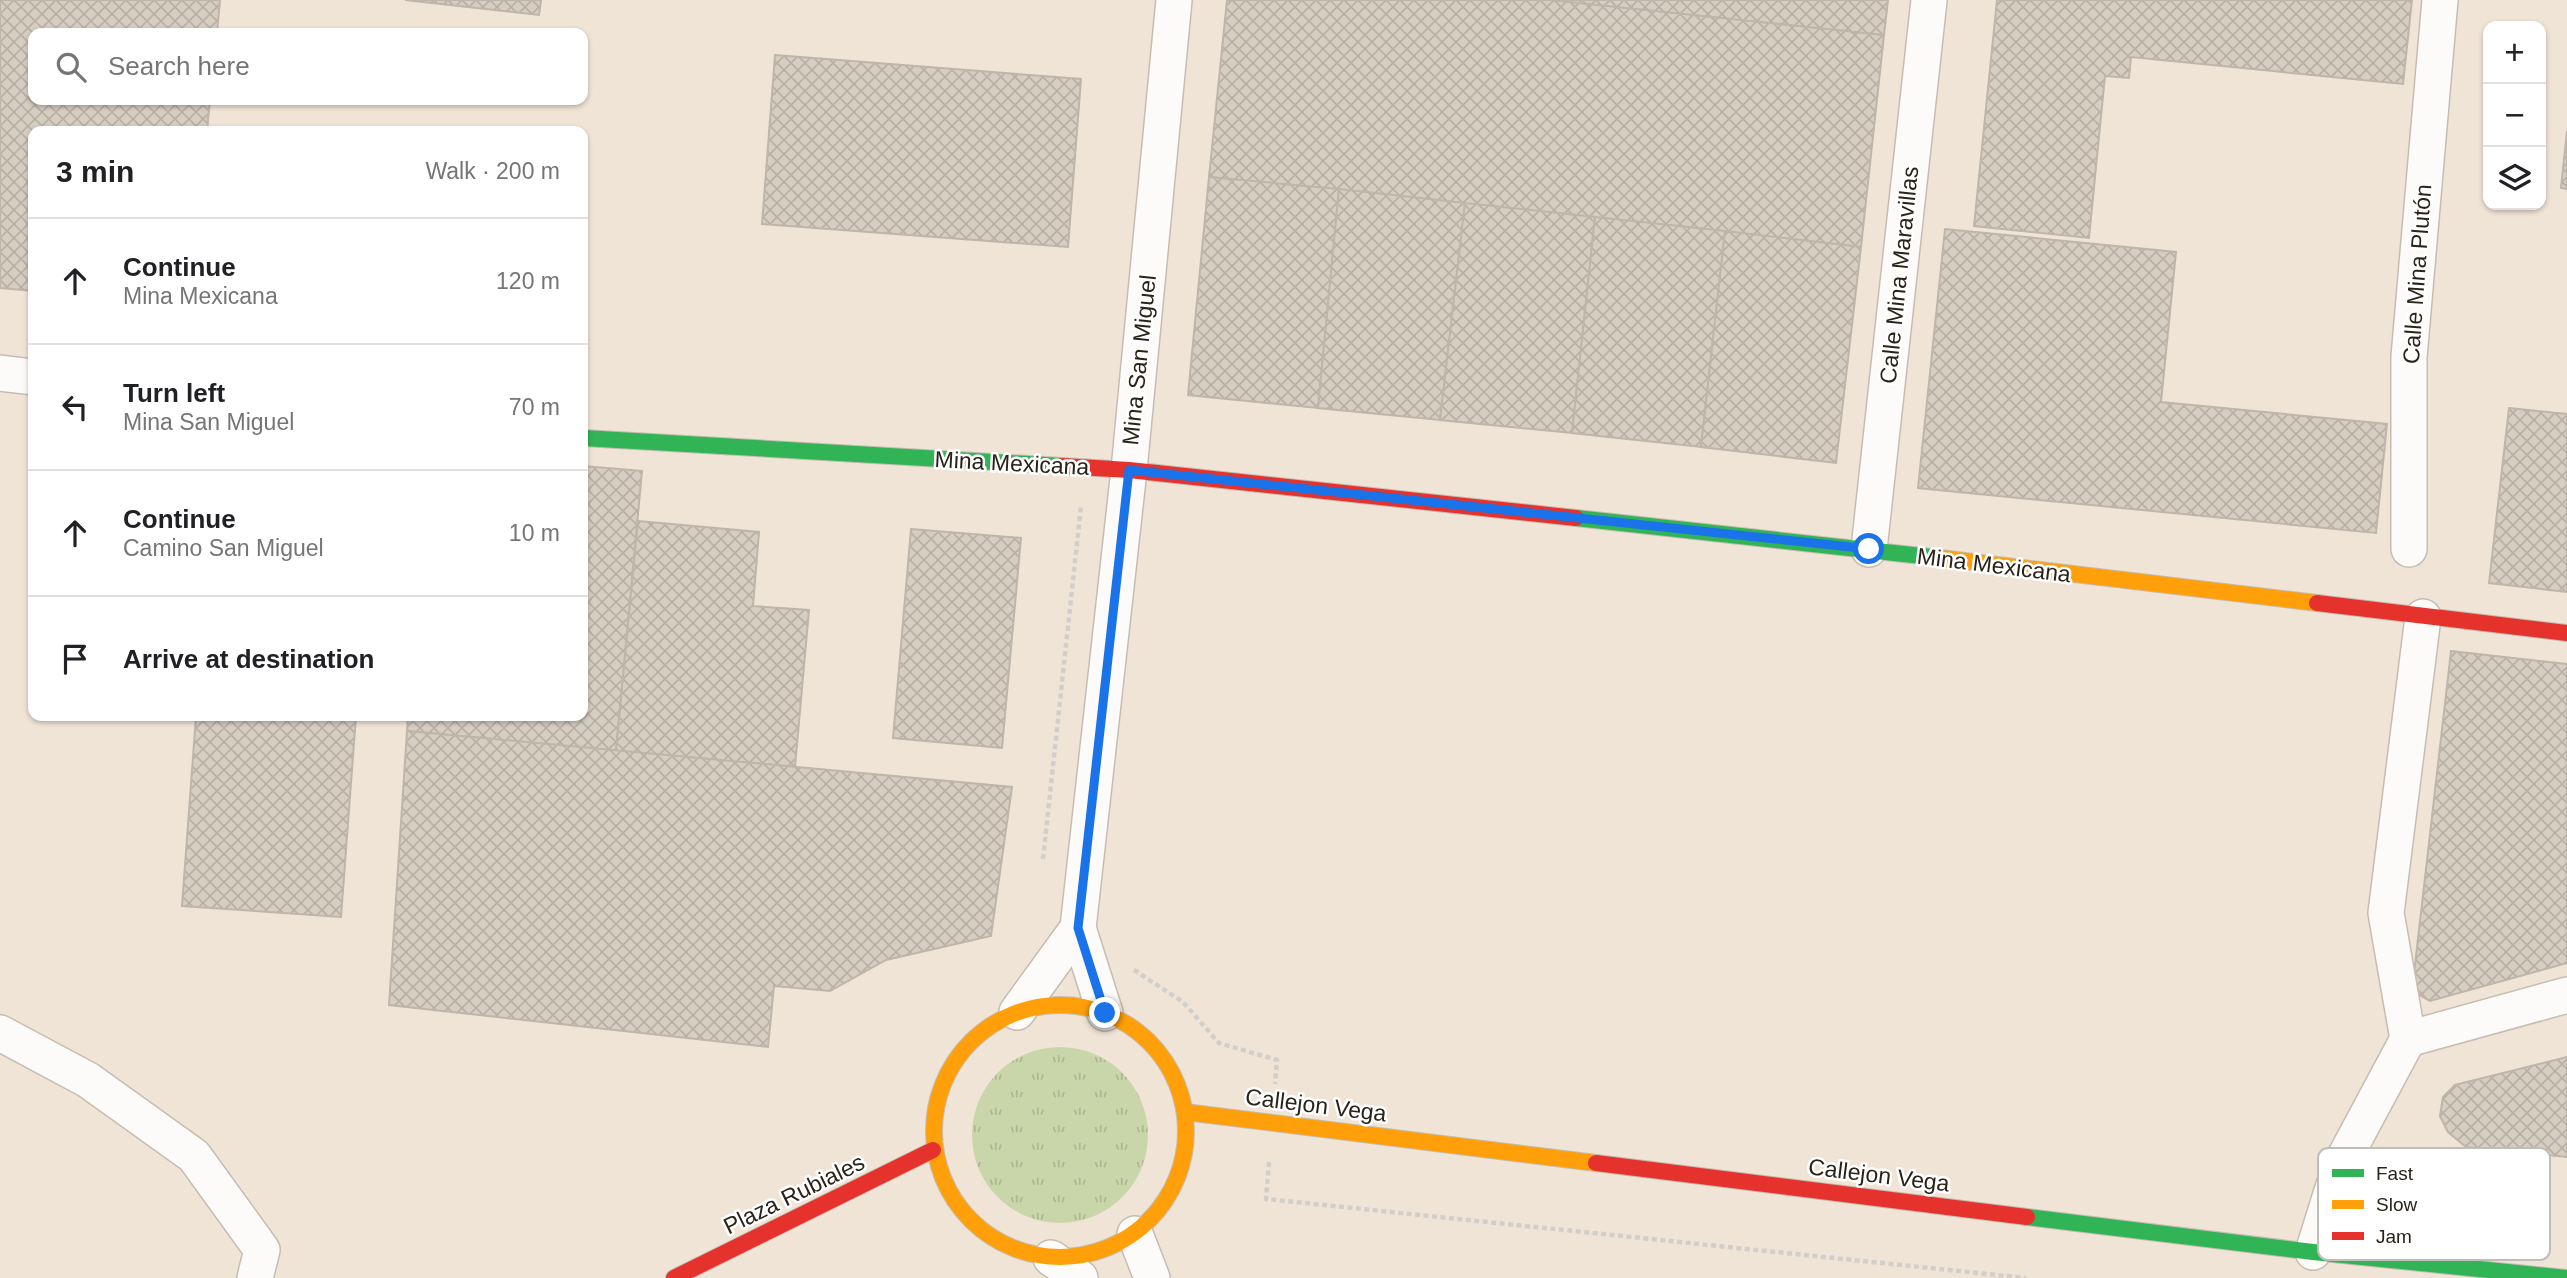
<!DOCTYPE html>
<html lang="en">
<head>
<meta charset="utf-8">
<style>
	:root { --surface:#fff; --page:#f6f6f6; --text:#202124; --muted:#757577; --line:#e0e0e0 }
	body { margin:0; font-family:Arial,sans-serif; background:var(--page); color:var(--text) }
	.controls { position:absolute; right:21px; top:21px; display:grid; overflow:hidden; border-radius:14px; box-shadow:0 2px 5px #0004 }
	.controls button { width:63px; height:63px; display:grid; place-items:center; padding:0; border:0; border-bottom:2px solid var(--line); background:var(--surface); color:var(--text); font:35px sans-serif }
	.stop { position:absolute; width:21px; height:21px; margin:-16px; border:5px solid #1a73e8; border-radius:50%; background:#fff }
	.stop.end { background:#1a73e8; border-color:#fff; box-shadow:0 2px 7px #0008 }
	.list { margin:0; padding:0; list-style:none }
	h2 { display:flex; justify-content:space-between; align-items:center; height:91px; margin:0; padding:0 28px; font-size:30px }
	h2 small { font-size:23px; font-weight:400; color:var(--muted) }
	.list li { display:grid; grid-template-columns:46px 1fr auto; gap:21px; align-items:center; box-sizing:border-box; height:126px; padding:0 28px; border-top:2px solid var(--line) }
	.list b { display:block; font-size:26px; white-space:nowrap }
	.list p { margin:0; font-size:23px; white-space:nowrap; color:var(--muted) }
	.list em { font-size:23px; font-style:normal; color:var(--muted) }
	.icon { flex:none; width:38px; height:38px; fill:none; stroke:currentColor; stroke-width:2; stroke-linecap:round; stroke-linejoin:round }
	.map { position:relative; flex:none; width:2567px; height:1278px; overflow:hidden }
	.search { position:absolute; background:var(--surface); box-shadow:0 2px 5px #0004; left:28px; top:28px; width:560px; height:77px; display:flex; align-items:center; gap:18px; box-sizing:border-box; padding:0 24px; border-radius:14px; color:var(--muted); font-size:26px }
	.panel { position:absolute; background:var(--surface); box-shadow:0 2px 5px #0004; left:28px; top:126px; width:560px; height:595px; border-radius:14px }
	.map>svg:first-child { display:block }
	.grass { fill:url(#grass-tufts) }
	.building { fill:url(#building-cross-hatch); stroke:#beb5ab; stroke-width:2 }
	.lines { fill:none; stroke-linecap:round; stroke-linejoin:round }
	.street-casing { stroke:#c6bdb2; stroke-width:38 }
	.fast-casing { stroke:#c6bdb2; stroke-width:18 }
	.slow-casing { stroke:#c6bdb2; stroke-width:18 }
	.jam-casing { stroke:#c6bdb2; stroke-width:18 }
	.path { stroke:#d2cfca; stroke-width:4.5; stroke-dasharray:5 3.5; stroke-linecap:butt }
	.street { stroke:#fdfbf9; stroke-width:35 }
	.fast { stroke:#30b455; stroke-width:16 }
	.slow { stroke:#ff9f0a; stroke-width:16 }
	.jam { stroke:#e5322d; stroke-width:16 }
	.route { stroke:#1a73e8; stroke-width:9 }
	.labels { text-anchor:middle; stroke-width:5; stroke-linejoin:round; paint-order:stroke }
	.street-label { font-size:23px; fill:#2a2319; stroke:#fff }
	.key { fill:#fff; stroke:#bfbdba; stroke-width:2 }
	.key-label { font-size:19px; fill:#2a2319 }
</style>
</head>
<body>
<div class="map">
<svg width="2567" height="1278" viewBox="0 0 2567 1278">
	<defs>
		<pattern id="grass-tufts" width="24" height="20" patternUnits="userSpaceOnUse" patternTransform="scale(1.75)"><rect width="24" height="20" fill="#c9d6aa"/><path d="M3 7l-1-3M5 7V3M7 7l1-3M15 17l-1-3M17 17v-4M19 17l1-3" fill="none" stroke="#adb792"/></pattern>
		<pattern id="building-cross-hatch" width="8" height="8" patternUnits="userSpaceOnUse" patternTransform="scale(1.75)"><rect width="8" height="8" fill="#d7cec2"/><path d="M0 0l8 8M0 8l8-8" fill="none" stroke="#b9b1a6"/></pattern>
	</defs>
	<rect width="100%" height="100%" fill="#f0e4d6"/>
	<circle class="grass" cx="1060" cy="1135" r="88"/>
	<g class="building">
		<path d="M0,0H220L217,33H33V100H210L207,131H33V291L0,288Z"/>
		<path d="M405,0H541L539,15Z"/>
		<path d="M1227,0H1551L1884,35L1861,247L1209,177Z"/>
		<path d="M1551,0H1888L1884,35Z"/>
		<path d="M1997,0H2412L2403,84L2131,57L2129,78L2105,76L2089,238L1974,226Z"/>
		<path d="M775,55L1081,79L1068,247L762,224Z"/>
		<path d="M2567,131V189L2561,188Z"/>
		<path d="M1209,177L1339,189L1318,408L1188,395Z"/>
		<path d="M1339,189L1465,203L1440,420L1318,408Z"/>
		<path d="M1465,203L1595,217L1572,433L1440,420Z"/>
		<path d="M1595,217L1725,231L1701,447L1572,433Z"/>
		<path d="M1945,229L2176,252L2161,402L2387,424L2376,533L1918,488Z"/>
		<path d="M1725,231L1861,247L1836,463L1701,447Z"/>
		<path d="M2509,408L2567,414V592L2489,583Z"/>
		<path d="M583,466L642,471L616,751L407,731L408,716H583Z"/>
		<path d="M638,521L759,532L753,606L809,610L795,767L616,751Z"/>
		<path d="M911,529L1021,538L1002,748L893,738Z"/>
		<path d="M2451,651L2567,664V963L2430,1001L2412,991Z"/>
		<path d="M196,716H356L341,917L182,906Z"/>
		<path d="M407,731L1012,787L991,936L886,960L830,991L774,986L768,1047L389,1005Z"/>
		<path d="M2567,1057V1157L2466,1147L2448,1132L2440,1116L2443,1097L2455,1085Z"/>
	</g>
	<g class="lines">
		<g class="street-casing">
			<g id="street">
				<path d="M0,373L33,377"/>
				<path d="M1869,549L1929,0"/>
				<path d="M2409,549V357L2440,0"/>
				<path d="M1017,1012L1078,928"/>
				<path d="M1105,1013L1078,928L1129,470L1174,0"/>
				<path d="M0,1033L88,1080L194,1156L262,1250L255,1278"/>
				<path d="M2408,1039L2386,913L2423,617"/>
				<path d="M1135,1234L1152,1278"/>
				<path d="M2313,1252L2340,1166L2408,1039L2567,995"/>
				<path d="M1051,1258L1080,1278"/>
			</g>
		</g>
		<g class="fast-casing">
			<g id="fast">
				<path d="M583,438L1062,466"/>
				<path d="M1576,518L1940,558"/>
				<path d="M2027,1217L2313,1252L2567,1278"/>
			</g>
		</g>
		<g class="slow-casing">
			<g id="slow">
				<path d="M1940,558L2317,603"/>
				<circle cx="1060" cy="1131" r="126"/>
				<path d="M1185,1112L1596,1163"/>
			</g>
		</g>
		<g class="jam-casing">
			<g id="jam">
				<path d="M1062,466L1129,470L1576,518"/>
				<path d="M2317,603L2567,633"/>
				<path d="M1596,1163L2027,1217"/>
				<path d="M674,1278L933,1150"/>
			</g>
		</g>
		<g class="path">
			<path d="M1043,859L1081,506"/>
			<path d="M1134,970L1183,1002L1219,1043L1277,1060L1275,1084"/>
			<path d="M1269,1162L1266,1199L2026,1278"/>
		</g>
		<use href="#street" class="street"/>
		<use href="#fast" class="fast"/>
		<use href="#slow" class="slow"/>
		<use href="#jam" class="jam"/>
	</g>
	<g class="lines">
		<path class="route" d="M1105,1013L1078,928L1129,470L1869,549"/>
	</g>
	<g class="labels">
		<g class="street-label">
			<text transform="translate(2417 274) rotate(-86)" y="8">Calle Mina Plutón</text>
			<text transform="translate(1899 275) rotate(-84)" y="8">Calle Mina Maravillas</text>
			<text transform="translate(1139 360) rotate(-84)" y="8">Mina San Miguel</text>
			<text transform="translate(1012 463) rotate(3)" y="8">Mina Mexicana</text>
			<text transform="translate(1994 565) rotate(7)" y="8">Mina Mexicana</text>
			<text transform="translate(1316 1105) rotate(7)" y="8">Callejon Vega</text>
			<text transform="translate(1879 1175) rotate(7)" y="8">Callejon Vega</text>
			<text transform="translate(794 1194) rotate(-26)" y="8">Plaza Rubiales</text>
		</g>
	</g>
	<rect x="2318" y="1148" width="232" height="112" rx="10" class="key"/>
	<rect x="2332" y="1169" width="32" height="8" fill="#30b455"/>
	<rect x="2332" y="1200" width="32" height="9" fill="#ff9f0a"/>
	<rect x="2332" y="1232" width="32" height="8" fill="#e5322d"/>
	<g class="key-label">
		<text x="2376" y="1180">Fast</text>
		<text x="2376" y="1211">Slow</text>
		<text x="2376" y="1243">Jam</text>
	</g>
</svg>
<div class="controls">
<button>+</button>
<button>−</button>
<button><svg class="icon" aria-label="layers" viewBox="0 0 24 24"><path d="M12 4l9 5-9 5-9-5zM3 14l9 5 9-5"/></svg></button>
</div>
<div class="stop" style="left:1869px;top:549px"></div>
<div class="stop end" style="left:1105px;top:1013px"></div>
<div class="search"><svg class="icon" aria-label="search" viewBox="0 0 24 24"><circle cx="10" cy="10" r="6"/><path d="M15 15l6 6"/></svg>Search here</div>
<section class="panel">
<h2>3 min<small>Walk · 200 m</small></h2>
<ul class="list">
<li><svg class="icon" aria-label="ahead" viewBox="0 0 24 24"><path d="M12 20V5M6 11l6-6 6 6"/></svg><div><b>Continue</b><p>Mina Mexicana</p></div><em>120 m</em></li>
<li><svg class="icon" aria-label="left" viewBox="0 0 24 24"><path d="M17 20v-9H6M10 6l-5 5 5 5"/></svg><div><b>Turn left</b><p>Mina San Miguel</p></div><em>70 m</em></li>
<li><svg class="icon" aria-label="ahead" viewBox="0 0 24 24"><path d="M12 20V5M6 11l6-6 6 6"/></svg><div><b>Continue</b><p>Camino San Miguel</p></div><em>10 m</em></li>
<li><svg class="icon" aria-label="arrive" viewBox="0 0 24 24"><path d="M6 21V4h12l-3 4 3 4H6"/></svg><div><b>Arrive at destination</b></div></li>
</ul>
</section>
</div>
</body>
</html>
